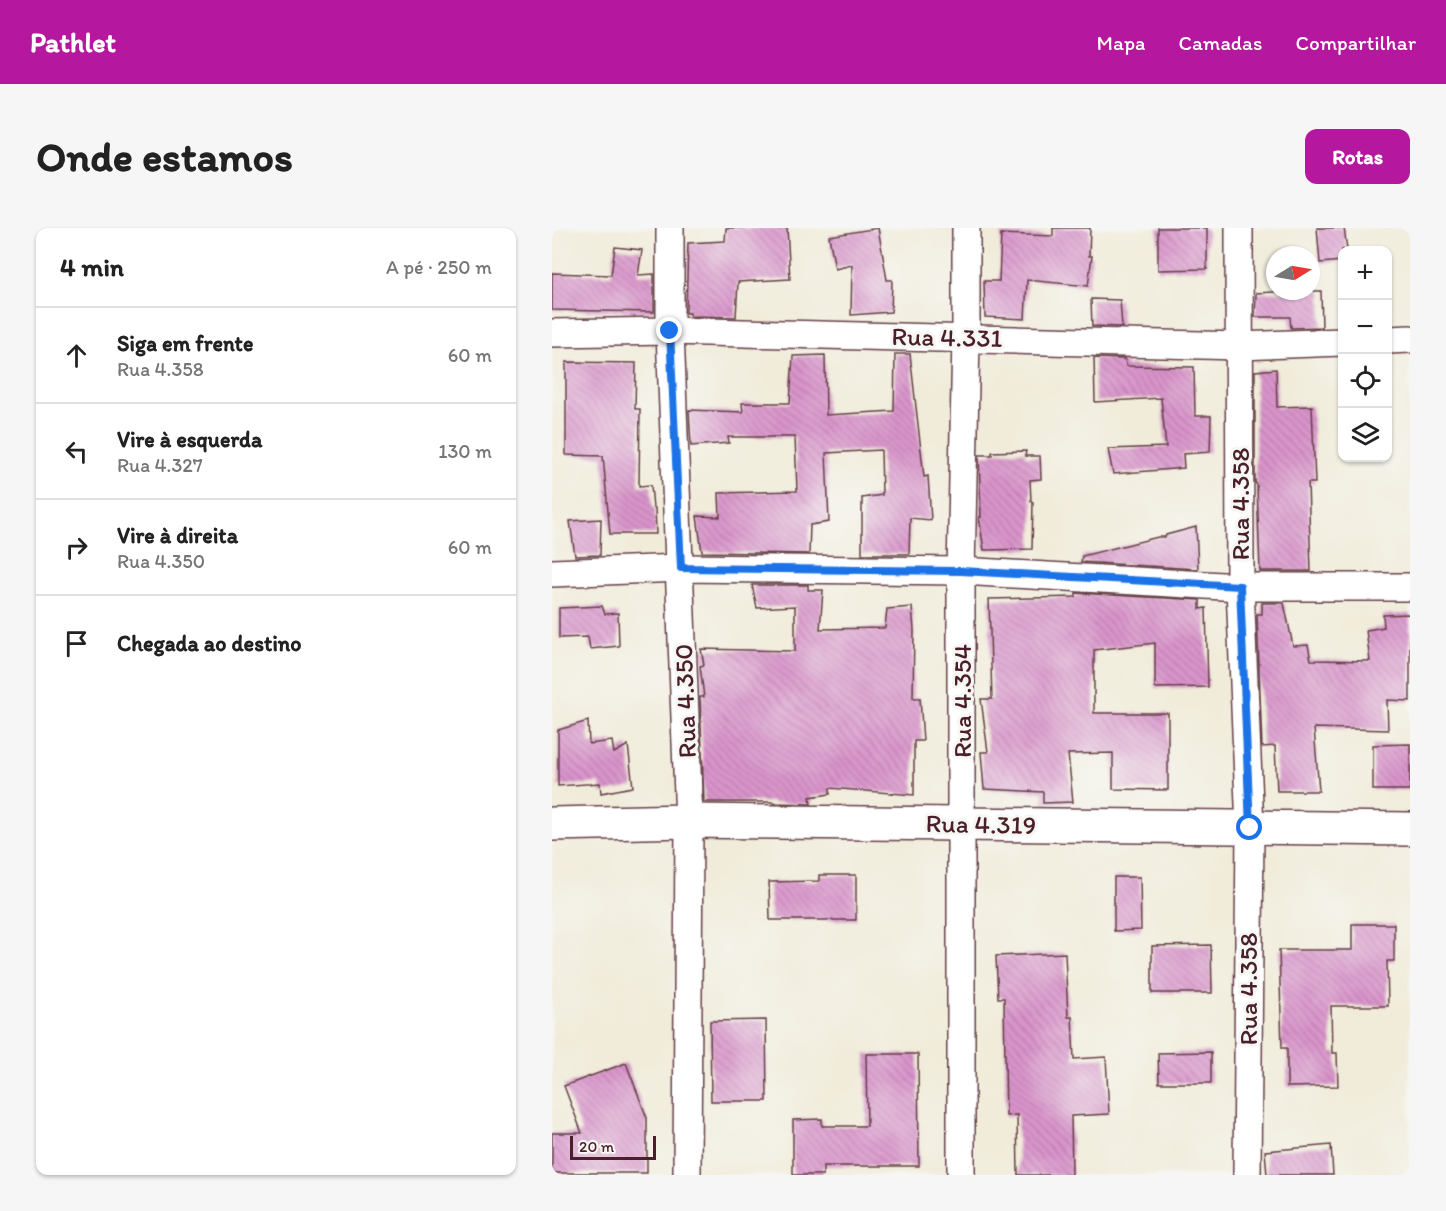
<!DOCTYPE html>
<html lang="pt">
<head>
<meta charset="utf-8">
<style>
	:root { --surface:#fff; --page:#f6f6f6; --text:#222; --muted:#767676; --line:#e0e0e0; --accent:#b5179e }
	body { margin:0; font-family:Itim,sans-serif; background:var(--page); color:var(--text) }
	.controls { position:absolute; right:18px; top:18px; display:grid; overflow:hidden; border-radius:12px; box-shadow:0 2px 4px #0004 }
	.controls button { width:54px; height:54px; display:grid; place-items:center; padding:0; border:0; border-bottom:2px solid var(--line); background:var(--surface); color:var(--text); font:30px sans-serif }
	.compass { position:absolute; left:714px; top:18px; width:54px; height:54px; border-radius:50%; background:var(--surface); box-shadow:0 2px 4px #0004; rotate:79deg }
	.scale { position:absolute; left:18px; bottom:15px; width:86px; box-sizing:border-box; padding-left:6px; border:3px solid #4a1f2b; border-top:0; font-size:16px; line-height:21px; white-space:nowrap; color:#4a1f2b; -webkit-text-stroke:4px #f6f6f2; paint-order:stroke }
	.stop { position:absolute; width:18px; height:18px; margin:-14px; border:4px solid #1a73e8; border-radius:50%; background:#fff }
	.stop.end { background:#1a73e8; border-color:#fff; box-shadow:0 2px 6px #0008 }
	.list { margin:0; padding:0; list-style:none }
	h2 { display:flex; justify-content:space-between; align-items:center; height:78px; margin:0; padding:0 24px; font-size:26px }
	h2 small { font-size:20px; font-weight:400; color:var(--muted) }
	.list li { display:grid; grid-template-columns:39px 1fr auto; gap:18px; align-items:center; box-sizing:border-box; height:96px; padding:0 24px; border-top:2px solid var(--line) }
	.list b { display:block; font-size:22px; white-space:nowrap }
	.list p { margin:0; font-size:20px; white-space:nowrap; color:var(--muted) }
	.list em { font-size:20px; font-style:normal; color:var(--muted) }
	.icon { flex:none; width:33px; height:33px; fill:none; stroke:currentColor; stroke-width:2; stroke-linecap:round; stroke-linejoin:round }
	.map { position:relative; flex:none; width:858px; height:947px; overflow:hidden; border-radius:12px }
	header { display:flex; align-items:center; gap:36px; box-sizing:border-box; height:84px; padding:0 30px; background:var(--accent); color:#fff }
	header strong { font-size:28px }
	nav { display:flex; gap:33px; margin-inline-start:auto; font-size:21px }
	.intro { display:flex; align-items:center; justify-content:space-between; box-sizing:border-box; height:144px; padding:0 36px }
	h1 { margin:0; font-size:42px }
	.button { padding:15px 27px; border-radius:12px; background:var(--accent); color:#fff; font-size:21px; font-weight:700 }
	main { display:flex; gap:36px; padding:0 36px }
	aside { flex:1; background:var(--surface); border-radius:12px; box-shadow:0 2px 4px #0004 }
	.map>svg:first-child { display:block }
	.building { fill:url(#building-back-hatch) }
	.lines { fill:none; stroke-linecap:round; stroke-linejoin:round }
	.minor-casing { stroke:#633e45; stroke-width:30 }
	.tertiary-casing { stroke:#633e45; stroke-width:36 }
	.minor { stroke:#fff; stroke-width:27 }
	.tertiary { stroke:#fff; stroke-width:33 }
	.route { stroke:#1a73e8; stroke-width:8 }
	.labels { text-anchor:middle; stroke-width:6; stroke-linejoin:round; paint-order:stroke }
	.street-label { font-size:26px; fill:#4a1f2b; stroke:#f6f6f2 }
</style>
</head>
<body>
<header>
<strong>Pathlet</strong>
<nav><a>Mapa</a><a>Camadas</a><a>Compartilhar</a></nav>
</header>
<div class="intro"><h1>Onde estamos</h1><a class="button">Rotas</a></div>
<main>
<aside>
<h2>4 min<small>A pé · 250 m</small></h2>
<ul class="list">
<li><svg class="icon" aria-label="ahead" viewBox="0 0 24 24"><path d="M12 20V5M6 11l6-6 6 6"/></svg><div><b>Siga em frente</b><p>Rua 4.358</p></div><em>60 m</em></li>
<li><svg class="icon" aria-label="left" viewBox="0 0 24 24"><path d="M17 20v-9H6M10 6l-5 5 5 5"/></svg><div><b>Vire à esquerda</b><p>Rua 4.327</p></div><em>130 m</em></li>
<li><svg class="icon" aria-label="right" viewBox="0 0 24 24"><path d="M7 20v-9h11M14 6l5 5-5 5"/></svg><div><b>Vire à direita</b><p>Rua 4.350</p></div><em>60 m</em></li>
<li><svg class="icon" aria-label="arrive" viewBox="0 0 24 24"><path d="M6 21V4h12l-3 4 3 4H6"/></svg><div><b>Chegada ao destino</b></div></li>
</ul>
</aside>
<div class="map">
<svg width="858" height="947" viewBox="0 0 858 947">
	<defs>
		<pattern id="building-back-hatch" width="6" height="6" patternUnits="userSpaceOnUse" patternTransform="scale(1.5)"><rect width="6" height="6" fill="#da95cc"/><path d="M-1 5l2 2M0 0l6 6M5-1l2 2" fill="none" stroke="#b379a6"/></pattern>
	</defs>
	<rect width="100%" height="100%" fill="#f6f6f2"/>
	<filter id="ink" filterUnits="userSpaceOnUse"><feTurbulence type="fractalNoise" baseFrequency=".0167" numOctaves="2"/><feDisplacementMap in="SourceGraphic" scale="12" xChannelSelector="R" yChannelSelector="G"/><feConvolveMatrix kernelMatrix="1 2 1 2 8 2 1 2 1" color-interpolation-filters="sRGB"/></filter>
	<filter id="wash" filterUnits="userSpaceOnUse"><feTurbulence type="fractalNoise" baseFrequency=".008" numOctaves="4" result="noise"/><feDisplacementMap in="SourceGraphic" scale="24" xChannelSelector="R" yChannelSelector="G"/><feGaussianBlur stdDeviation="1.35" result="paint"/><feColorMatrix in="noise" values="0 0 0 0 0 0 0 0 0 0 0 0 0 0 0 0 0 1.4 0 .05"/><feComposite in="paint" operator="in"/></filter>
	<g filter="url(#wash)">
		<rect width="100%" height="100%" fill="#f1ecda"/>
		<g id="blocks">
			<g class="building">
				<path d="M174,0H235L238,51L186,54L184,89L138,88V85H134L136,15L173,13Z"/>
				<path d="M326,0L335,52H340L339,84L299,87L300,37L283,41L277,8Z"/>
				<path d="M501,0H538L537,28H540L536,58L475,52L473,91L433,89L432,53H447L449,6L501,8Z"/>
				<path d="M606,0H655V41L606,42Z"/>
				<path d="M765,0H792L795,22H790V33L768,35Z"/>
				<path d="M63,19L90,22L86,47L102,46V84L0,82V45L59,47Z"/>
				<path d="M738,63H769L770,99L739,100L738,89H703L704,65Z"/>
				<path d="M539,71L568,72L570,99L540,98Z"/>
				<path d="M343,126H358L372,249L376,248L379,292L358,290L357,326H310V270L330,267L329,222L274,225L277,294L258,297L257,326L150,324L145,288L168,289L167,265L245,263L243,209H176L177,215L139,218L137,182L191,184L190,175H238L241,128L273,127L274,187L342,183Z"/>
				<path d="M542,130L573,131L574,138L642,139L643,188H659L658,224L631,226L632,240L561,246L556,221L614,219L609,170L543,174Z"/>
				<path d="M14,134L84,135L83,181H88L87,258L99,257L101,280H103L104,306H58L51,228L14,227Z"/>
				<path d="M724,141L725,179L760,178L763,255H756L759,343H708L705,257L703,254V143Z"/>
				<path d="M474,223L473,228H488L489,251L478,252L479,273L481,274L480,321L432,322L427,289H429L427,227H440V224Z"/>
				<path d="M49,291L48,327L23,328L18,293Z"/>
				<path d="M644,299L646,341L529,334L530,328L606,309H613L614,307Z"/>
				<path d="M200,357H256V362H271L268,401L333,400L335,381L360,379L362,402L361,470H368L371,513H362V567L278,560V566L258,569L259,576L221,575L220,574H152L148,469H152L148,438L152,437L149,421L243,423V378L205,380Z"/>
				<path d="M524,365L648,372V381L654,380L656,459L603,460V415L542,422V485H616V562L561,561V525L516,526L521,574L491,575V564L432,561L429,524H436L429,471H440L437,371L524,369Z"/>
				<path d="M710,375H732L741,418L756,417L759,432L818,433L814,402L832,399L831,387L858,386V473L835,472L836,502L762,500L767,563H725L723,518L710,519L705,386H710Z"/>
				<path d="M50,378L53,386L66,385L67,418L38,421L36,409L7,410V380Z"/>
				<path d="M36,493L37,516L60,513L62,525L76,517L81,559L49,565L48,555L6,558V502Z"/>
				<path d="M858,516V562H821V517Z"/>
				<path d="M267,647H304V692H218L217,654L267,653Z"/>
				<path d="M562,649H588L589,702L562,703Z"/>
				<path d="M800,696H842V733H835L836,778H779L780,825H785L786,858L735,859V820H730L727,722H800Z"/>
				<path d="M659,717L660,765H600V718Z"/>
				<path d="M513,725L516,789H520L522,831L554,829L557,886L519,888L520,947H466L465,887L454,888L452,770H446L444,728Z"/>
				<path d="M214,792L215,873H159L158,793Z"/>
				<path d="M659,824V855H607L606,825Z"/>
				<path d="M314,826H366L367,938H271V947H241V892L270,891V898H315Z"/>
				<path d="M74,835L95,890V945H0V905H30L12,858Z"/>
				<path d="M779,917L781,947H715L713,923Z"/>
			</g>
		</g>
	</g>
	<g filter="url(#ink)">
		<use href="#blocks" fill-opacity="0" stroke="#633e45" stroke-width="1.5"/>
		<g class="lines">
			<g class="minor-casing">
				<g id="minor">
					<path d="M118,0V103L137,593L135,947"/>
					<path d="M687,0L688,359L698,600L695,947"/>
					<path d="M0,105L118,103L688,118L790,114"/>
					<path d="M836,112L858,111"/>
					<path d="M0,345L129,340L409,343L688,359H858"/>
					<path d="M409,947V343L414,110V0"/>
				</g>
			</g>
			<g class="tertiary-casing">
				<path id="tertiary" d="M0,596L137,593L858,601"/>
			</g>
			<use href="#minor" class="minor"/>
			<use href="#tertiary" class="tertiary"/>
		</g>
	</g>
	<g class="lines" filter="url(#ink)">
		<path class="route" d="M118,103L129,340L409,343L688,358L698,600"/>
	</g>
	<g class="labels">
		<g class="street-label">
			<text transform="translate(395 109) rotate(1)" y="9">Rua 4.331</text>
			<text transform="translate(688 276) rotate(-90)" y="9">Rua 4.358</text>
			<text transform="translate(133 473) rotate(-92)" y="9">Rua 4.350</text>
			<text transform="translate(410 473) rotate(-90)" y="9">Rua 4.354</text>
			<text transform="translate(429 596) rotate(1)" y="9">Rua 4.319</text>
			<text transform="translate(696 761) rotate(-90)" y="9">Rua 4.358</text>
		</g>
	</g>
</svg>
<div class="controls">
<button>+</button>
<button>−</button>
<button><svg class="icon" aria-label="locate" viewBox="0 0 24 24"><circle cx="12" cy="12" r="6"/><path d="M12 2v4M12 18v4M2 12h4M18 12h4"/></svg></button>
<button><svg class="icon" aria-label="layers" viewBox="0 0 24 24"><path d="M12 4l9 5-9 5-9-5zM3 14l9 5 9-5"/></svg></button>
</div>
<svg class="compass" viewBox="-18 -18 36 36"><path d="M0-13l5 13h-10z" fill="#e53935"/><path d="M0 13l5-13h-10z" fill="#767676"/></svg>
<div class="scale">20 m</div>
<div class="stop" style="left:698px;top:600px"></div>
<div class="stop end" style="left:118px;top:103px"></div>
</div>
</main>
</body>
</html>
